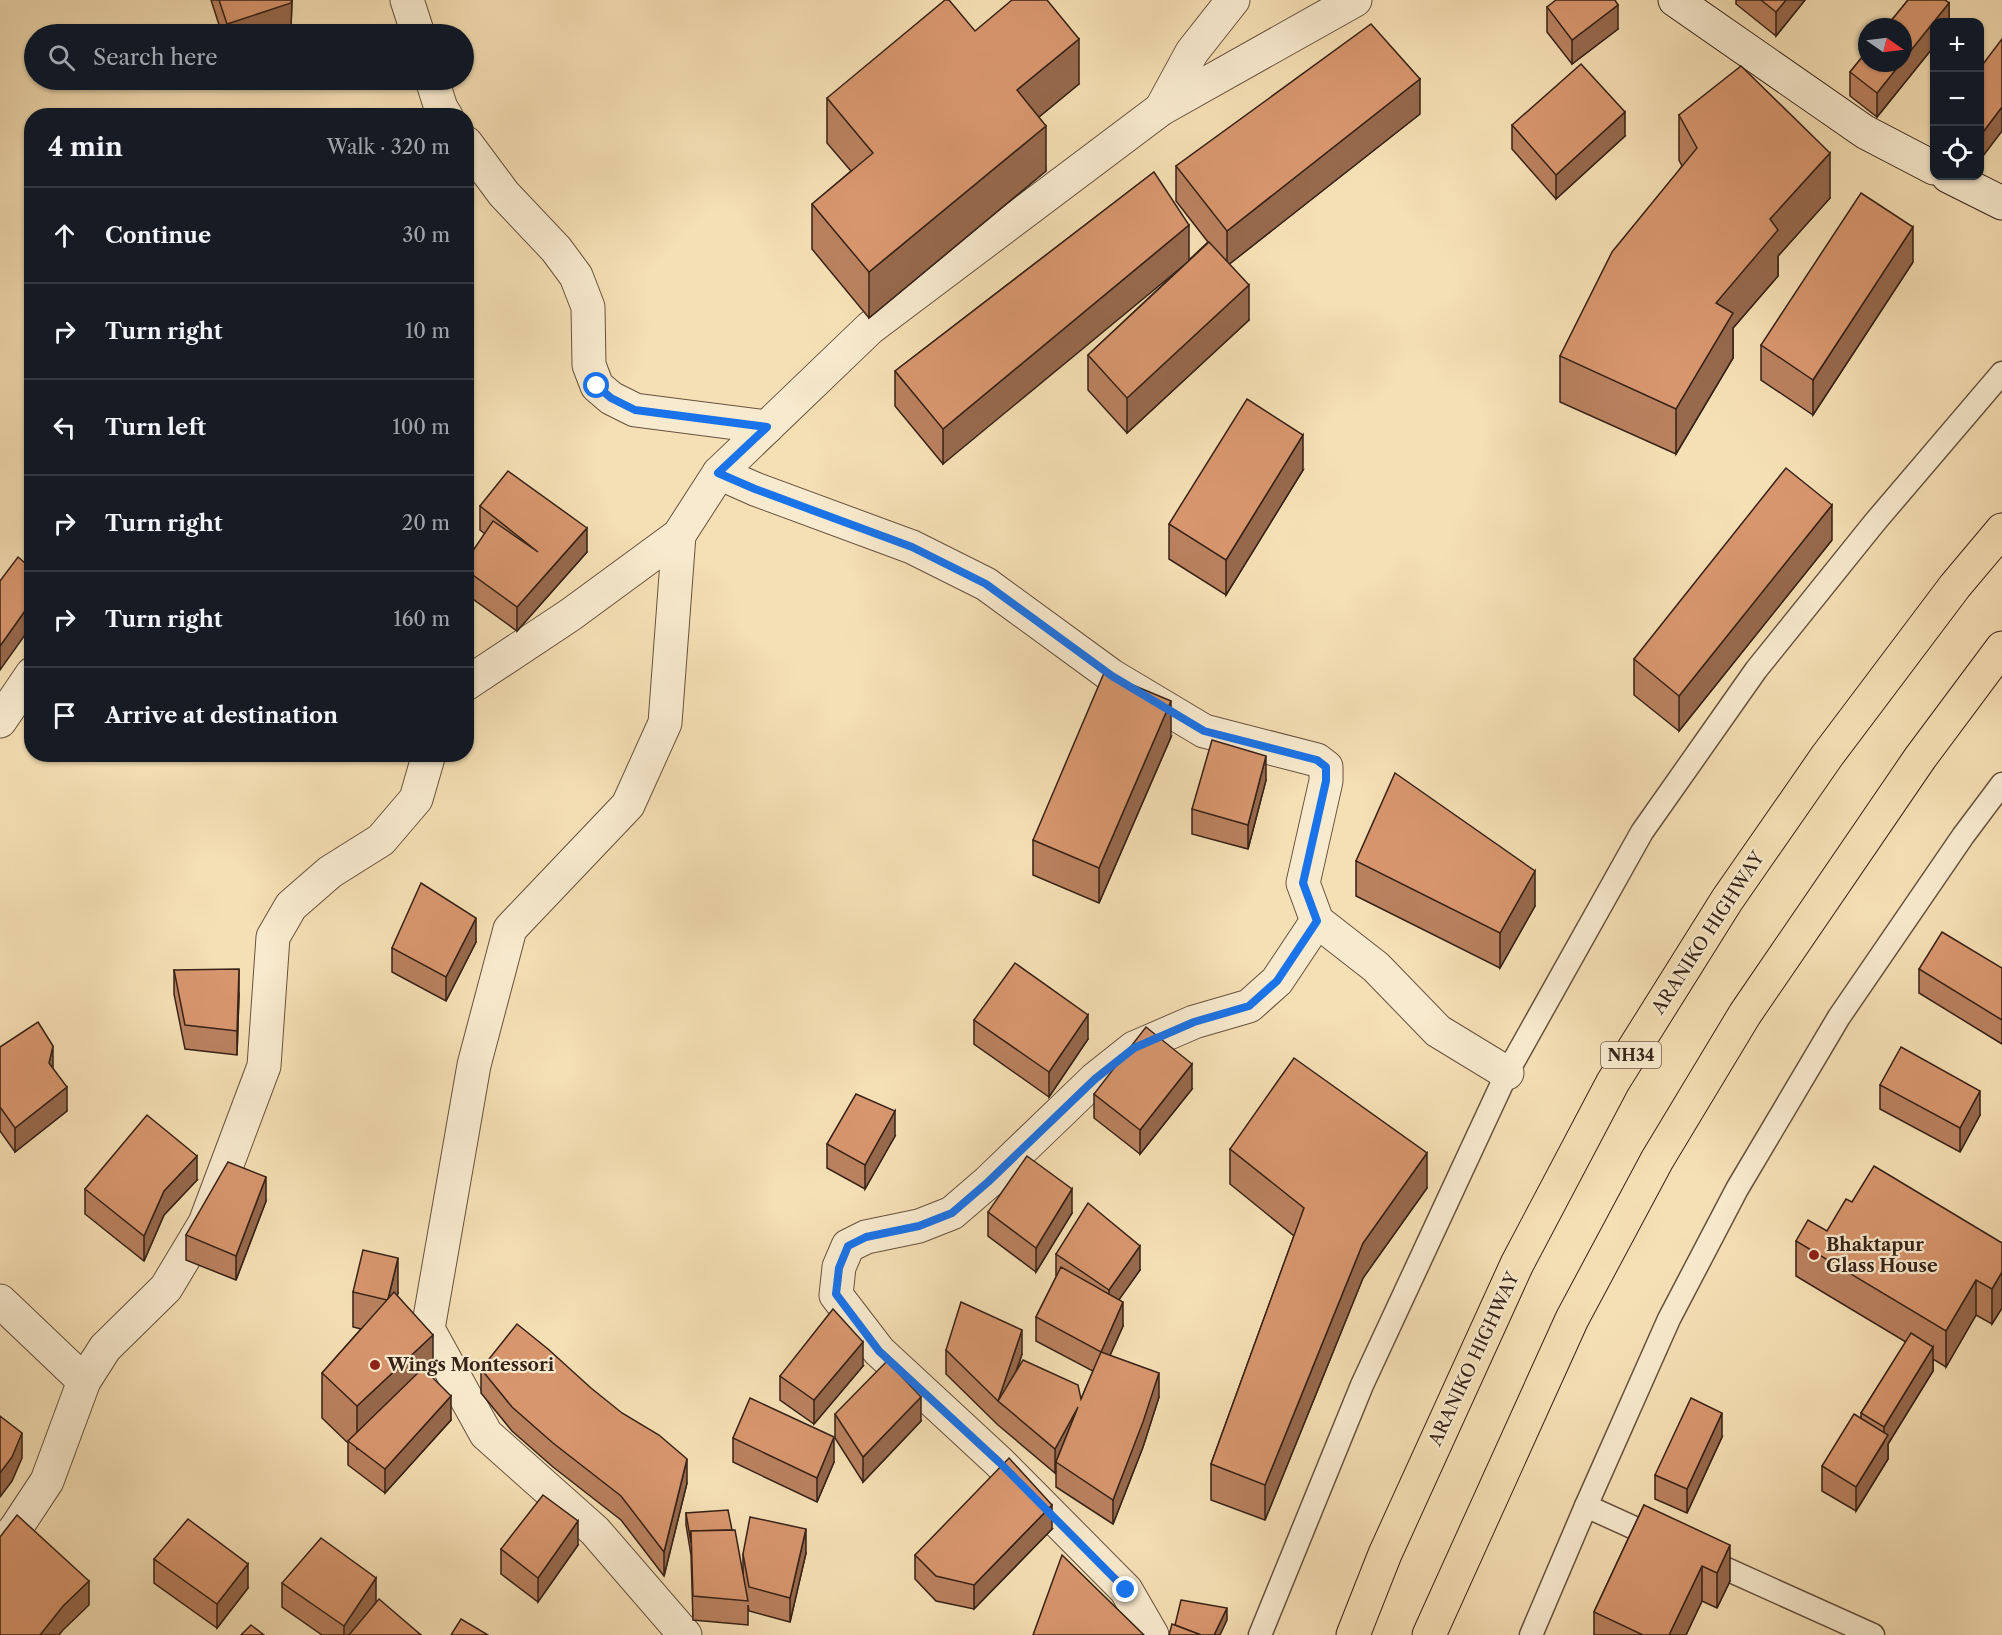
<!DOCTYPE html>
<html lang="en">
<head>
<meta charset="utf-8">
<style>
	:root { --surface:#171b24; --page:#20242c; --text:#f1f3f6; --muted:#9ea1a6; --line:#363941 }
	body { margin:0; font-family:"Libre Caslon Text",serif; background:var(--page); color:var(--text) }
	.controls { position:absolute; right:18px; top:18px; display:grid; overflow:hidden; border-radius:12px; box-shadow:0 2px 4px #0004 }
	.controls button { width:54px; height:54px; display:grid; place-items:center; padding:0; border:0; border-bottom:2px solid var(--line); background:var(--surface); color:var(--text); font:30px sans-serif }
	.compass { position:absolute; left:1858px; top:18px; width:54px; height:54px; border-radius:50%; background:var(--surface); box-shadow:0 2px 4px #0004; rotate:104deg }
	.stop { position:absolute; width:18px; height:18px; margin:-14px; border:4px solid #1a73e8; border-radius:50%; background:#fff }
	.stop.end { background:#1a73e8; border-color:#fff; box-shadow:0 2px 6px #0008 }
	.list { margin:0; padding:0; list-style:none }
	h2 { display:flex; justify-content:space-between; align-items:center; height:78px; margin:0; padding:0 24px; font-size:26px }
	h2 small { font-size:20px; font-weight:400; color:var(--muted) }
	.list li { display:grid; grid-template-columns:39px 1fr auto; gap:18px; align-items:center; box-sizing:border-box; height:96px; padding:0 24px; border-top:2px solid var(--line) }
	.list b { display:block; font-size:22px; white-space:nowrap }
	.list em { font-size:20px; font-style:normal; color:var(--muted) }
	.icon { flex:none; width:33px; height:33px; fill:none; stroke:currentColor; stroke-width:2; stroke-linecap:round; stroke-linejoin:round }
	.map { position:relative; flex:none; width:2002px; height:1635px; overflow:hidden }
	.search { position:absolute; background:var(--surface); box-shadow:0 2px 4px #0004; left:24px; top:24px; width:450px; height:66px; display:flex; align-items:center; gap:15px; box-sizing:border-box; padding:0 21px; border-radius:33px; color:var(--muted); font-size:22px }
	.panel { position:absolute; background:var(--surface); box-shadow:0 2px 4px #0004; left:24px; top:108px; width:450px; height:654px; border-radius:24px }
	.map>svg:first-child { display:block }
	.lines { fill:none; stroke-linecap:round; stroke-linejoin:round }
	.lane-casing { stroke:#66513f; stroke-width:25 }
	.street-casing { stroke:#66513f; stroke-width:35 }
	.secondary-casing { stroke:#362218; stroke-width:35 }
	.highway-casing { stroke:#362218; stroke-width:35 }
	.lane { stroke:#f8eace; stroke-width:22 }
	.street { stroke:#f8eace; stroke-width:33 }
	.secondary { stroke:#f8eace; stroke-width:33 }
	.highway { stroke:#f5dfb4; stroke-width:33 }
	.wall { fill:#ba815f; stroke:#362218; stroke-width:1.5 }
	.shaded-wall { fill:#97694d; stroke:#362218; stroke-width:1.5 }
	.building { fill:#d8966e; stroke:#362218; stroke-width:1.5 }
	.route { stroke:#1a73e8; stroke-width:8 }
	.poi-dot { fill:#8f2418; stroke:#f8eace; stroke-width:2 }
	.labels { text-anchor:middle; stroke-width:4.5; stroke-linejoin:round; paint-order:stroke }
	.shield { fill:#f8eace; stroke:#705e4f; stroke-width:1.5 }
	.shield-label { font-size:16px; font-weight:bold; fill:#362218 }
	.street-label { font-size:18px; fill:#362218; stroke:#f8eace }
	.poi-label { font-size:18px; font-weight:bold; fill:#362218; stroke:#f8eace; text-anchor:start }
</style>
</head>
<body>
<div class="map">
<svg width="2002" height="1635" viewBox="0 0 2002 1635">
	<rect width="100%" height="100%" fill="#f5dfb4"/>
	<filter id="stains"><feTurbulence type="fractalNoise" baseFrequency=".00333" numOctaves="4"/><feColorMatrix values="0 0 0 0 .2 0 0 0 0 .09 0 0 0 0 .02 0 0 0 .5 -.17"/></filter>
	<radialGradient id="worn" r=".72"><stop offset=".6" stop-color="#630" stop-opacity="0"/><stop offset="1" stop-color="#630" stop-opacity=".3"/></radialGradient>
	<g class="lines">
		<g class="lane-casing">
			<g id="lane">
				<path d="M1586,1506L1661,1540"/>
				<path d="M1702,1558L1873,1635"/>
				<path d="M1260,1635L1362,1385L1507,1073L1642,832L1756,670L1875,522L2002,373"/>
				<path d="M1531,1635L1586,1506L1669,1319L1737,1189L1839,1017L1963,836L2002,784"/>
			</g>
		</g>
		<g class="street-casing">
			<g id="street">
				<path d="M407,0L418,34"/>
				<path d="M432,80L441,108L446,116"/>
				<path d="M1161,109L1192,52L1233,0"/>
				<path d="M466,143L504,194L556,249L576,276L588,307L589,365L597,386L611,398L635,410L767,427"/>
				<path d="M719,473L755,489L912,547L986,584L1112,676L1204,731L1317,760L1326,767V781L1303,883L1317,921L1376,967L1438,1031L1507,1073"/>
				<path d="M679,535L665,723L628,805L510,929L474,1065L428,1329L486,1434L595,1531L685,1635"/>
				<path d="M466,684L570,615L679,535L719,473L870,328L1161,109L1355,0"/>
				<path d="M0,721L32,674"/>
				<path d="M0,1301L84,1381"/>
				<path d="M0,1548L16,1528L47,1481L84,1381L105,1348L166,1288L205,1223L264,1066L273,937L291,906L330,872L381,840L416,799L429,754"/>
				<path d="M1152,1635L1126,1590L999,1462L879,1351L836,1295L839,1267L848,1246L866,1237L919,1226L952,1213L988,1182L1095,1079L1134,1048L1194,1022L1249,1006L1277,981L1317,921"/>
			</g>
		</g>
		<g class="secondary-casing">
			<g id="secondary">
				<path d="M1675,0L1865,132L1934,168"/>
				<path d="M1948,176L2002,203"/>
			</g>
		</g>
		<g class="highway-casing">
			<g id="highway">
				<path d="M1353,1635L1385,1554L1517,1264L1613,1082L1727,900L1827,756L1955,586L2002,530"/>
				<path d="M1429,1635L1572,1319L1657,1160L1745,1014L1920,758L2002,648"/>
			</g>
		</g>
		<use href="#lane" class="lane"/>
		<use href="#street" class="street"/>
		<use href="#secondary" class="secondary"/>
		<use href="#highway" class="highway"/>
	</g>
	<g class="wall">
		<path d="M211,0H292L291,27L269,34H222Z"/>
		<path d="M1736,0H1805L1776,36L1736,4Z"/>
		<path d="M1908,0H1945L1949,3V22H1935V45L1877,117L1850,96V72L1867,51V63H1903V27H1886Z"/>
		<path d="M1547,7L1618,29L1572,64L1547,32Z"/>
		<path d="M975,31L1079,84L1039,117L1046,171L869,318L812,249V204L851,171L827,143V98Z"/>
		<path d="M1420,114L1229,264L1249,320L1127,433L1088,390V355L1208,242L1176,201V166Z"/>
		<path d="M1679,115L1830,198L1778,256V276L1733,328V358L1676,454L1560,402V356L1682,166L1679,160Z"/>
		<path d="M1512,125L1625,136L1556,199L1512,149Z"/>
		<path d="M1154,172L943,464L895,406V371Z"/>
		<path d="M1913,262L1813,415L1761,380V345Z"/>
		<path d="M1303,470L1226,595L1169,559V524Z"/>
		<path d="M480,506L587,552L517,631L466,594V561L485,534L480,530Z"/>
		<path d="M1832,540L1679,731L1634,695V659Z"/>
		<path d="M1171,737L1099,903L1033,875V840Z"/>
		<path d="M1266,780L1248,849L1192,834V809Z"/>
		<path d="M1356,861L1535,906L1500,968L1356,896Z"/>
		<path d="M476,942L446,1001L392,972V948Z"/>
		<path d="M2002,968V1044L1919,993V969Z"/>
		<path d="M174,970L239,993L237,1055L185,1049L174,994Z"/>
		<path d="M974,1020L1088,1039L1049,1097L974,1044Z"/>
		<path d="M0,1047L53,1068L67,1111L15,1152L0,1131Z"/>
		<path d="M1880,1085L1980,1115L1960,1152L1880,1109Z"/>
		<path d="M1192,1089L1140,1154L1094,1118V1094Z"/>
		<path d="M895,1136L865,1189L827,1168V1144Z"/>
		<path d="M1230,1149L1427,1188L1363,1278L1265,1520L1211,1500V1464L1294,1236L1230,1184Z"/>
		<path d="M197,1180L164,1215L144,1261L85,1214V1189Z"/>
		<path d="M266,1201L236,1280L186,1260V1235Z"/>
		<path d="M1852,1202L2002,1243V1308L1992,1324L1976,1315L1946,1367L1933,1359V1371L1888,1444V1459L1856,1511L1822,1491V1466L1861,1419V1413L1906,1342L1796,1276V1241L1827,1231Z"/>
		<path d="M988,1212L1072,1213L1036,1272L988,1236Z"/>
		<path d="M1056,1254L1140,1270L1119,1299L1123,1326L1110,1355L1159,1397L1143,1447L1113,1524L1056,1487V1471L1055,1473L998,1425L946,1374V1350L1022,1354L1016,1373L1081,1399L1093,1371L1036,1341V1317L1056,1277Z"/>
		<path d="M353,1292L398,1293L397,1295L451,1420L385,1493L348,1465V1443L322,1418V1373L361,1329L353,1327Z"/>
		<path d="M863,1366L814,1424L780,1400V1376Z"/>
		<path d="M481,1369L687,1483L664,1576L621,1520L553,1467L512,1431L481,1393Z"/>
		<path d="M835,1414L921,1421L863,1482L835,1438Z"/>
		<path d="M1722,1437L1687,1513L1655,1499V1475Z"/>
		<path d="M733,1438L834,1462L817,1502L733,1462Z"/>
		<path d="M1644,1505L1730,1581L1717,1608L1702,1601L1686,1635H1594V1612Z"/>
		<path d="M686,1513L732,1530L743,1575V1554L806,1553L790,1622L749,1611L748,1605V1625L693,1620L691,1555L686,1525Z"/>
		<path d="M1052,1529L974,1609L936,1601L915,1579V1555Z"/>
		<path d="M578,1545L538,1602L501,1574V1549Z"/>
		<path d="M154,1559L248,1588L217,1628L154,1583Z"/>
		<path d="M282,1583L376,1602L421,1635H322L282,1607Z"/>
	</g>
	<g class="shaded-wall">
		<path d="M292,0L291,27L269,34H227V24Z"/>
		<path d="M1786,0H1805L1776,36V12Z"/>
		<path d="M1949,3V22H1935V45L1877,117V93L1901,63H1903V60Z"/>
		<path d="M1618,5V29L1572,64V40Z"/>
		<path d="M1079,39V84L1017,135V90Z"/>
		<path d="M1420,79V114L1227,266V231Z"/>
		<path d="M2002,107V131L1980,160V136Z"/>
		<path d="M1625,112V136L1556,199V175Z"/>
		<path d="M1046,126V171L869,318V272Z"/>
		<path d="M1830,153V198L1778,256V276L1733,328V358L1676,454V409L1716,303L1770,219Z"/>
		<path d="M1189,225V261L943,464V429Z"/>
		<path d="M1913,227V262L1813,415V380Z"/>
		<path d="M1249,285V320L1127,433V398Z"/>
		<path d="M1303,435V470L1226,595V560Z"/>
		<path d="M1832,505V540L1679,731V696Z"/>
		<path d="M587,528V552L517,631V607Z"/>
		<path d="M32,601V625L0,670V646Z"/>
		<path d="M1171,701V737L1099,903V868Z"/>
		<path d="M1266,756V780L1248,849V825Z"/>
		<path d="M1535,871V906L1500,968V933Z"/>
		<path d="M476,918V942L446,1001V977Z"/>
		<path d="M239,969V993L237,1055V1031Z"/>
		<path d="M1088,1015V1039L1049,1097V1072Z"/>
		<path d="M53,1046V1070L49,1063Z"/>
		<path d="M1192,1064V1089L1140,1154V1130Z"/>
		<path d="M67,1087V1111L15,1152V1128Z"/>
		<path d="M1980,1091V1115L1960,1152V1128Z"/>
		<path d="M895,1111V1136L865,1189V1165Z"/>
		<path d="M1427,1153V1188L1363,1278L1265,1520V1485L1363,1243Z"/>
		<path d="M197,1156V1180L164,1215L144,1261V1236L164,1191Z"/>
		<path d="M266,1177V1201L236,1280V1256Z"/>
		<path d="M1072,1189V1213L1036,1272V1248Z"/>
		<path d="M1140,1246V1270L1109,1314V1290Z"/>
		<path d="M398,1258V1293L388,1335V1300Z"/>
		<path d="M2002,1272V1308L1992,1324V1289Z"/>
		<path d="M1976,1280V1315L1946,1367V1331Z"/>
		<path d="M1123,1302V1326L1101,1376V1352Z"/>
		<path d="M1022,1330V1354L1004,1406L998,1401Z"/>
		<path d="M433,1335V1380L357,1449V1406Z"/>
		<path d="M863,1342V1366L814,1424V1400Z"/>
		<path d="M1933,1347V1371L1888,1444V1459L1856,1511V1487L1884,1442V1427Z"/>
		<path d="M1159,1373V1397L1143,1447L1113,1524V1500Z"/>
		<path d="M451,1396V1420L385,1493V1469Z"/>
		<path d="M921,1397V1421L863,1482V1457Z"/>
		<path d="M1078,1407L1056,1462V1471L1055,1473V1449Z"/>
		<path d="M1722,1413V1437L1687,1513V1489Z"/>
		<path d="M22,1433V1458L12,1481L0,1497V1473Z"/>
		<path d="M834,1437V1462L817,1502V1478Z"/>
		<path d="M687,1459V1483L664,1576V1552Z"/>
		<path d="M1052,1505V1529L974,1609V1585Z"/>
		<path d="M578,1521V1545L538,1602V1578Z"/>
		<path d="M806,1529V1553L790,1622V1598Z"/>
		<path d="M1730,1545V1581L1717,1608V1573Z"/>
		<path d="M248,1564V1588L217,1628V1604Z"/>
		<path d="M1702,1566V1601L1686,1635H1669Z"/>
		<path d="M376,1578V1602L354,1635H344V1626Z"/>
		<path d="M89,1581V1605L63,1630L59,1635H40L63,1606Z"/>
		<path d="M1227,1608V1620L1220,1635H1214Z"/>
	</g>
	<g class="building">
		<path d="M219,0H292L291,3L227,24Z"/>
		<path d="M945,0H949L975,31L1012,0H1047L1079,39L1017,90L1046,126L869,272L812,204L873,153L827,98Z"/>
		<path d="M1556,0H1615L1618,5L1572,40L1547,7Z"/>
		<path d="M1761,0H1786L1776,12Z"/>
		<path d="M1908,0H1945L1949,3L1903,60V27H1886Z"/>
		<path d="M1371,24L1420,79L1227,231L1176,166Z"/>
		<path d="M2002,39V107L1980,136V68Z"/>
		<path d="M1867,51V63H1901L1877,93L1850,72Z"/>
		<path d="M1581,64L1625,112L1556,175L1512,125Z"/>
		<path d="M1741,66L1830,153L1770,219L1778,230L1716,303L1733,313L1676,409L1560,356L1612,252L1697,148L1679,115Z"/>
		<path d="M1154,172L1189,225L943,429L895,371Z"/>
		<path d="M1861,193L1913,227L1813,380L1761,345Z"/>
		<path d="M1209,242L1249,285L1127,398L1088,355Z"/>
		<path d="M1247,399L1303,435L1226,560L1169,524Z"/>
		<path d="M1786,468L1832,505L1679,696L1634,659Z"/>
		<path d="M508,471L587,528L517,607L466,570V561L493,521L538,552L480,506Z"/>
		<path d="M18,557L32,569V601L0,646V581Z"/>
		<path d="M1104,673L1171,701L1099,868L1033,840Z"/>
		<path d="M1212,740L1266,756L1248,825L1192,809Z"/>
		<path d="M1395,773L1535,871L1500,933L1356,861Z"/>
		<path d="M421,883L476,918L446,977L392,948Z"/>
		<path d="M1942,932L2002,968V1020L1919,969Z"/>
		<path d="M1015,963L1088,1015L1049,1072L974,1020Z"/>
		<path d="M239,969L237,1031L185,1025L174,970Z"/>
		<path d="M38,1022L53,1046L49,1063L67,1087L15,1128L0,1107V1047Z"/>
		<path d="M1146,1027L1192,1064L1140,1130L1094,1094Z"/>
		<path d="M1901,1047L1980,1091L1960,1128L1880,1085Z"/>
		<path d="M1294,1058L1427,1153L1363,1243L1265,1485L1211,1464L1304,1208L1230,1149Z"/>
		<path d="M856,1094L895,1111L865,1165L827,1144Z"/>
		<path d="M147,1115L197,1156L164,1191L144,1236L85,1189Z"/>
		<path d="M1027,1156L1072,1189L1036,1248L988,1212Z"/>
		<path d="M228,1162L266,1177L236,1256L186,1235Z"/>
		<path d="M1874,1166L2002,1243V1272L1992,1289L1976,1280L1946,1331L1796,1241L1808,1220L1827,1231L1846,1199L1852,1202Z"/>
		<path d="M1088,1203L1140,1246L1109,1290L1056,1254Z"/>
		<path d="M363,1250L398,1258L388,1299L387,1300L353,1292Z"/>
		<path d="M1061,1267L1123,1302L1101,1352L1036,1317Z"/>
		<path d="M394,1292L433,1335L357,1406L322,1373Z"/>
		<path d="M961,1302L1022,1330L998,1401L1023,1360L1078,1385L1081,1399L1101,1352L1159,1373L1143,1422L1113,1500L1056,1462L1078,1407L1055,1449L998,1401L946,1350Z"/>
		<path d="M833,1309L863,1342L814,1400L780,1376Z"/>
		<path d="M517,1324L548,1349L591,1388L622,1413L659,1435L687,1459L664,1552L621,1496L553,1443L512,1407L481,1369Z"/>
		<path d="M1911,1333L1933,1347L1884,1427L1861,1413Z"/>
		<path d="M887,1361L921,1397L863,1457L835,1414Z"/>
		<path d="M423,1368L451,1396L385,1469L348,1441Z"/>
		<path d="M750,1398L834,1437L817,1478L733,1438Z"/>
		<path d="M1691,1398L1722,1413L1687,1489L1655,1475Z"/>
		<path d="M1854,1414L1888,1435L1856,1487L1822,1466Z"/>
		<path d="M0,1416L22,1433L12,1457L0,1473Z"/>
		<path d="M1009,1458L1052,1505L974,1585L936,1576L915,1555Z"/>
		<path d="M543,1495L578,1521L538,1578L501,1549Z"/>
		<path d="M1644,1505L1730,1545L1717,1573L1702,1566L1669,1635H1643L1594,1612Z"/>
		<path d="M728,1510L732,1530L691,1531V1543L686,1513Z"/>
		<path d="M17,1515L89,1581L63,1606L40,1635H0V1537Z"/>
		<path d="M750,1517L806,1529L790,1598L749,1587L743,1554Z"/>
		<path d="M188,1519L248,1564L217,1604L154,1559Z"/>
		<path d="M735,1530L748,1601L693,1596L691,1531Z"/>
		<path d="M321,1538L376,1578L344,1626L282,1583Z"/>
		<path d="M1062,1555L1144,1635H1033Z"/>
		<path d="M379,1599L421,1635H349Z"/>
		<path d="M1181,1600L1227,1608L1214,1635H1201L1175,1625Z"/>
		<path d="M461,1619L488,1635H451Z"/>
		<path d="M1172,1624L1201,1635H1169Z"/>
		<path d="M251,1625L264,1635H241Z"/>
	</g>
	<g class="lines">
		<path class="route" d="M597,386L611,398L635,410L767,427L718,473L755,489L912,547L986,584L1112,676L1204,731L1317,760L1326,767V781L1303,883L1317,921L1277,981L1249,1006L1194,1022L1134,1048L1095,1079L988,1182L952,1213L919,1226L866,1237L848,1246L839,1268L836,1294L879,1351L999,1462L1126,1590"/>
	</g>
	<g class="poi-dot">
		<circle cx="1814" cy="1255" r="6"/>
		<circle cx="375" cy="1365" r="6"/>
	</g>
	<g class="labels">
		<rect class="shield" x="1601" y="1042" width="60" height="26" rx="4.5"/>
		<g class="shield-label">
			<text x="1631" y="1061">NH34</text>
		</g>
		<g class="street-label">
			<text transform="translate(1708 933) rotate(-57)" y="6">ARANIKO HIGHWAY</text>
			<text transform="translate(1474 1359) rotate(-65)" y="6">ARANIKO HIGHWAY</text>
		</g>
		<g class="poi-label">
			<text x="1826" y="1251">Bhaktapur<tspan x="1826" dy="21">Glass House</tspan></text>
			<text x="387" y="1371">Wings Montessori</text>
		</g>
	</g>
	<rect width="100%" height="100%" filter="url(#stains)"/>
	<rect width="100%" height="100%" fill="url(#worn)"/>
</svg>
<div class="controls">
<button>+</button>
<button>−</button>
<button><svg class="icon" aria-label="locate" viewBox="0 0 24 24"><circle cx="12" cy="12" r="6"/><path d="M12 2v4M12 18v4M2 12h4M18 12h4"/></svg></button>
</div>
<svg class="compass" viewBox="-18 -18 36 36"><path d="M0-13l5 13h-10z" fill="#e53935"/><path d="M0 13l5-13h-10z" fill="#9ea1a6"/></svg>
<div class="stop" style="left:597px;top:386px"></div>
<div class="stop end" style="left:1126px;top:1590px"></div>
<div class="search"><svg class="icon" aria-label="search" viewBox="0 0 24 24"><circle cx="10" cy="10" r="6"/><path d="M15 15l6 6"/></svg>Search here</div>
<section class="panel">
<h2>4 min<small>Walk · 320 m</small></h2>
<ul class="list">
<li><svg class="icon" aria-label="ahead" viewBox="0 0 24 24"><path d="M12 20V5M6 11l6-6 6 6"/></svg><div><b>Continue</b></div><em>30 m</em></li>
<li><svg class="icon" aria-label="right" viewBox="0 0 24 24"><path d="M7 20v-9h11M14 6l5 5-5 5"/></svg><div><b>Turn right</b></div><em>10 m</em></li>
<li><svg class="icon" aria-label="left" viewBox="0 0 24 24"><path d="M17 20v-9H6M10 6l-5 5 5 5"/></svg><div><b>Turn left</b></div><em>100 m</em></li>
<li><svg class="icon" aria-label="right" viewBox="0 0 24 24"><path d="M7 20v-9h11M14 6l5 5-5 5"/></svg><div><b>Turn right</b></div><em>20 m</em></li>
<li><svg class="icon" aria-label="right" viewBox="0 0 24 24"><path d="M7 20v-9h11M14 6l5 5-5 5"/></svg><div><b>Turn right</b></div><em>160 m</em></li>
<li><svg class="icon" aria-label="arrive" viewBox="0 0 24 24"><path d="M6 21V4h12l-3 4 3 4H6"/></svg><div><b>Arrive at destination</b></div></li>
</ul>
</section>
</div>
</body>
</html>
